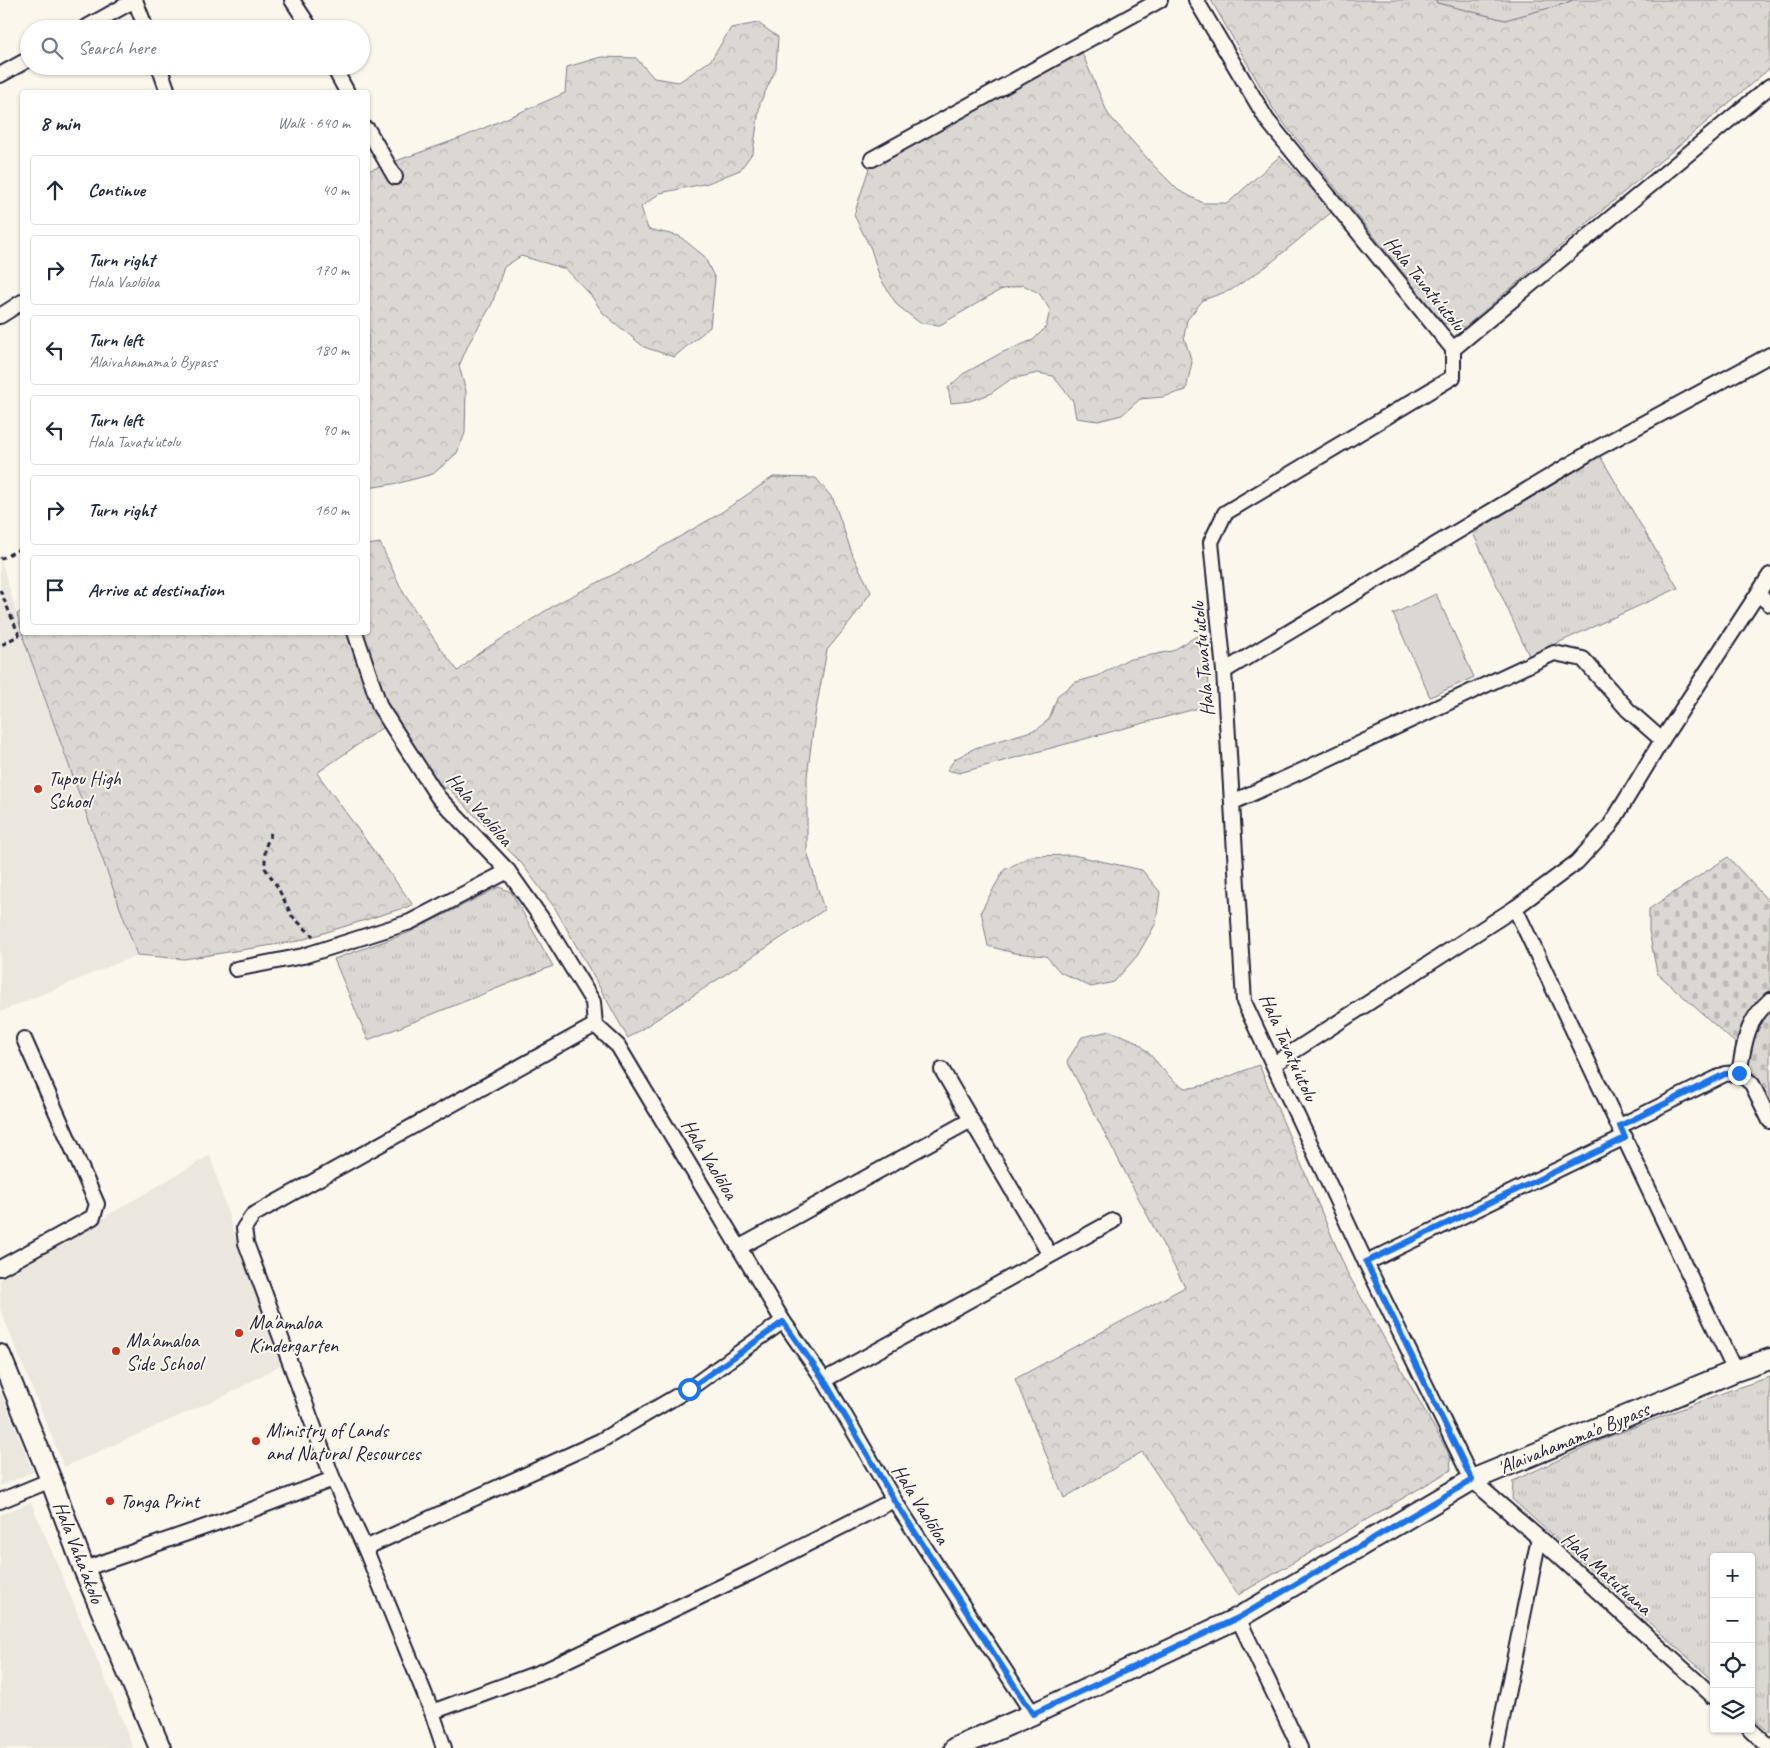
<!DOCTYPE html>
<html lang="en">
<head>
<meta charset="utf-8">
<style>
	:root { --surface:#fff; --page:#f2f2f3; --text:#1f2937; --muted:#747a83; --line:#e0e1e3 }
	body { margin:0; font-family:Caveat,sans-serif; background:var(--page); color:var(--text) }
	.controls { position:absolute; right:15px; bottom:15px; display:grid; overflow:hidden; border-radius:5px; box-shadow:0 1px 4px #0004 }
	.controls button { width:45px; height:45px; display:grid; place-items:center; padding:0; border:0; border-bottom:1px solid var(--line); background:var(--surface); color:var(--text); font:25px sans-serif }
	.stop { position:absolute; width:15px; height:15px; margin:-11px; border:4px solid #1a73e8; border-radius:50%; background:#fff }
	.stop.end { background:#1a73e8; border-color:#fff; box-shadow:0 1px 5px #0008 }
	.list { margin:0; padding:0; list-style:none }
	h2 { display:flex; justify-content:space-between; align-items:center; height:65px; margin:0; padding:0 20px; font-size:21px }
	h2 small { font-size:16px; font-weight:400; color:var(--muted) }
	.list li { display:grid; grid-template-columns:32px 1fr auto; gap:15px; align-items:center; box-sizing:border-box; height:70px; margin:0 10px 10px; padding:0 10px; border:1px solid var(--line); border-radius:5px }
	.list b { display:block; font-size:19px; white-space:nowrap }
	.list p { margin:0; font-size:16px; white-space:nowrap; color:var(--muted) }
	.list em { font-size:16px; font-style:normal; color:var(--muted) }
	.icon { flex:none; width:28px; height:28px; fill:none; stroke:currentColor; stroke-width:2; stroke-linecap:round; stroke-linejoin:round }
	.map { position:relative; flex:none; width:1770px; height:1748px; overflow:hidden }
	.search { position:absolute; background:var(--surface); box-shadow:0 1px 4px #0004; left:20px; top:20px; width:350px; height:55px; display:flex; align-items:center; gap:12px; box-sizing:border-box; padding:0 18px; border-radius:28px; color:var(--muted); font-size:19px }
	.panel { position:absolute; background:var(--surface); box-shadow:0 1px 4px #0004; left:20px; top:90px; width:350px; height:545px; border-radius:5px }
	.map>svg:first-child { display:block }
	.built { fill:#ebe7df }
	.grass { fill:url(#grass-tufts); stroke:#7e7d87 }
	.forest { fill:url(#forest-crowns); stroke:#7e7d87 }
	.cemetery { fill:url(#cemetery-stones); stroke:#7e7d87 }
	.pitch { fill:#dbd8d3; stroke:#7e7d87 }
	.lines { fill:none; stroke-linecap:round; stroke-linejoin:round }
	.street-casing { stroke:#22223b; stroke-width:18 }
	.secondary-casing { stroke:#22223b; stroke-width:24 }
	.path { stroke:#22223b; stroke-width:3; stroke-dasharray:5 4; stroke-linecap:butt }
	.street { stroke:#fbf7ec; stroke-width:14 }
	.secondary { stroke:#fbf7ec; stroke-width:20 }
	.route { stroke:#1a73e8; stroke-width:6 }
	.poi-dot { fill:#c8321e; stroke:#fbf7ec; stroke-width:2 }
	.labels { text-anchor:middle; stroke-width:4; stroke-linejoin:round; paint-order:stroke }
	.street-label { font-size:20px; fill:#22223b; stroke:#fbf7ec }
	.poi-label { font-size:20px; fill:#22223b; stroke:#fbf7ec; text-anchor:start }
</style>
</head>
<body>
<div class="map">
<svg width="1770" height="1748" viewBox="0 0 1770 1748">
	<defs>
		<pattern id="grass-tufts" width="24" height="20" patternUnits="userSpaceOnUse" patternTransform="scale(1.25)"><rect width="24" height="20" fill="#dbd8d3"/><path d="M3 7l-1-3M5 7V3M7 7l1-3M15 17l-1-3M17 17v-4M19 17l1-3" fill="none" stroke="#bcb9b6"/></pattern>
		<pattern id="forest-crowns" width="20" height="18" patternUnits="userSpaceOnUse" patternTransform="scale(1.25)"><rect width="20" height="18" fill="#dbd8d3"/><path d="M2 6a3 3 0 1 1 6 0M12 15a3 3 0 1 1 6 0" fill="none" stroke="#bcb9b6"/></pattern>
		<pattern id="cemetery-stones" width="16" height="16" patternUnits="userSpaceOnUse" patternTransform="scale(1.25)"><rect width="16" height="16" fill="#dbd8d3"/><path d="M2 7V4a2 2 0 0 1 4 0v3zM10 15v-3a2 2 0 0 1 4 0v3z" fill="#bcb9b6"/></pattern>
	</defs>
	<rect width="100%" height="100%" fill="#fbf7ec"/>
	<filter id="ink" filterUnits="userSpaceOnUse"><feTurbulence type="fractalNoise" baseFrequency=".02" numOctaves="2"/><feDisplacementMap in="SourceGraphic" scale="10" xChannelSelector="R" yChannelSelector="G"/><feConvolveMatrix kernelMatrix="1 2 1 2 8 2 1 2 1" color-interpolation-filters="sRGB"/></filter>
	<g filter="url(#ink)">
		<g class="built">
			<path d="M0,556L25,643L137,955L0,1012Z"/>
			<path d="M210,1155L237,1243L282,1364L231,1393L64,1467L0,1309V1279Z"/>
			<path d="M0,1390L33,1472L0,1486Z"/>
			<path d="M31,1502L112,1695L133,1748H0V1515Z"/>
		</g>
		<g class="grass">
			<path d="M1436,0H1573L1564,4L1505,20L1437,3Z"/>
			<path d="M1600,456L1678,588L1529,656L1473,533Z"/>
			<path d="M499,887L511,892L553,966L368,1040L334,959L408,933Z"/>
			<path d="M1770,1377V1733L1751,1716V1557H1714V1681L1512,1499L1513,1481L1606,1438L1728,1391Z"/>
		</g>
		<g class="forest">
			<path d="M1211,0H1436L1437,3L1505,20L1564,4L1573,0H1770V68L1465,327L1443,323L1275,112Z"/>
			<path d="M758,23L778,37L776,69L760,103L753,152L740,170L708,183L660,193L641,207L648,229L679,236L704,256L715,279L710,327L674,357L644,347L603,313L590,294L566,269L521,256L504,267L492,304L469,343L459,366L466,391L465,433L457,453L433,474L399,483L368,488V171L463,137L565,93L567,67L601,57L636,58L654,78L679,82L711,60L731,28Z"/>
			<path d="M1082,53L1108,114L1154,166L1178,190L1203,203H1228L1280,156L1333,211L1267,266L1231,290L1203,300L1187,320L1184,337L1192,362L1186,390L1163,397L1140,399L1122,415L1098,421L1076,418L1073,401L1053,376L1038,373L1011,379L990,394L970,401L951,403L948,388L963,374L1003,352L1033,340L1046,327L1050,310L1039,293L1023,285L1000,290L940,325L920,323L897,305L880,278L871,249L854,215L870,165Z"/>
			<path d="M773,477L816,478L833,499L853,556L871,592L851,621L827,650L815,715L807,777V851L824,910L628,1038L555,908L522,864L448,788L425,789L383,727L317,773L413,905L298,941L184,959L137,955L25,643L17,614L22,611V632H368V545L380,543L403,592L438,645L458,671L479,653L558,603L624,569L719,514Z"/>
			<path d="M1197,636H1206L1210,705L959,773L947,770L955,759L975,748L1038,729L1049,719L1058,695L1076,682L1098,676L1126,660L1172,651Z"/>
			<path d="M1073,855L1142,870L1160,892L1156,923L1137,956L1114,982L1091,987L1060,972L1046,956L1014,953L988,946L981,911L1004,870L1031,856Z"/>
			<path d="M1110,1031C1118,1034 1127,1037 1135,1041C1151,1050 1173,1089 1189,1088C1207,1087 1241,1071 1259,1065L1347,1272L1450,1456L1451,1470L1238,1595L1142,1452L1064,1498L1015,1379L1185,1287L1067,1061L1082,1037Z"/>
		</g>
		<path class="cemetery" d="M1728,857L1770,903V1115L1744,1051L1657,973L1649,931V909Z"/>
		<path class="pitch" d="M1436,594L1474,677L1430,697L1393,614Z"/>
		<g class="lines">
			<g class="street-casing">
				<g id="street">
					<path d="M135,0L146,29"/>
					<path d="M292,0L311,29"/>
					<path d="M1196,0L1267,120L1453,349V377L1225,513L1211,542L1224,671L1244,1002L1366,1263L1472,1480L1539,1538L1714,1697"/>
					<path d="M83,29L135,0"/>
					<path d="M159,66L168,92"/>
					<path d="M333,66L347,92"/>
					<path d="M0,75L29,59"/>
					<path d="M368,130L395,177"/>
					<path d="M872,159L1160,0"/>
					<path d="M0,316L22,302"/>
					<path d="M1453,349L1770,86"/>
					<path d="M1758,594L1770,604"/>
					<path d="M355,632L380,707L438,797L508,871L542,919L593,1002L595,1025L618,1046L783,1321L824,1380L894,1500L1033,1714"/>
					<path d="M1224,671L1594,450L1770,355"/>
					<path d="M1233,802L1295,774L1554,653L1583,659L1628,710L1662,740"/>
					<path d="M236,969L303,956L410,922L508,871"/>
					<path d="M595,1025L253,1215L244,1228L246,1243L333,1479L365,1548L600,1441L689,1389L783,1321"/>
					<path d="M1274,1064L1515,908"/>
					<path d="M942,1070L1050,1255"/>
					<path d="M1739,1073C1745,1042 1745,1023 1770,1000"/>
					<path d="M1620,1126L1725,1074L1739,1073L1752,1084L1770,1121"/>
					<path d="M740,1247L971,1120"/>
					<path d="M1366,1263L1625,1137"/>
					<path d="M0,1268L93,1217L97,1204L24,1039"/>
					<path d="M1735,1371L1515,908L1577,862L1610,826L1662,740L1770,575"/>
					<path d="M824,1380L1113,1221"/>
					<path d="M0,1501L51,1480"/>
					<path d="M365,1548L432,1712L546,1670L752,1572L894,1500"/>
					<path d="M84,1569L225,1520L333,1479"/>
					<path d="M1238,1618L1300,1748"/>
					<path d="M432,1712L444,1748"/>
					<path d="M1750,1729L1770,1748"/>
					<path d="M1496,1748L1539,1538"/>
				</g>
			</g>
			<g class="secondary-casing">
				<g id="secondary">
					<path d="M0,1355L51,1480L84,1569L160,1748"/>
					<path d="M955,1748L1033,1714L1238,1618L1472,1480L1735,1371L1770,1359"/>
				</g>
			</g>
			<g class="path">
				<path d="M0,559L22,548"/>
				<path d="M0,590L19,635L0,646"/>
				<path d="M271,833L265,848V868L277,886L292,916L313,936"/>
			</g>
			<use href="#street" class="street"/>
			<use href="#secondary" class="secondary"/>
		</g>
	</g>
	<g class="lines" filter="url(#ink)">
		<path class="route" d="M689,1389L783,1322L824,1380L894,1500L1033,1714L1238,1618L1472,1480L1366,1262L1625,1138L1620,1126L1725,1074L1739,1073"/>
	</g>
	<g class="poi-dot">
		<circle cx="38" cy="789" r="5"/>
		<circle cx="239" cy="1333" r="5"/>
		<circle cx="116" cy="1351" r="5"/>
		<circle cx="256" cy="1441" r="5"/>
		<circle cx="110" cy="1501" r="5"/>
	</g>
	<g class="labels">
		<g class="street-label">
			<text transform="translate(1425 283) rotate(51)" y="7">Hala Tavatu'utolu</text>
			<text transform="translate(1202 659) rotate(-95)" y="7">Hala Tavatu'utolu</text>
			<text transform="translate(480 809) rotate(49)" y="7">Hala Vaolōloa</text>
			<text transform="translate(1289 1047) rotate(66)" y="7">Hala Tavatu'utolu</text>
			<text transform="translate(710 1159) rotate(59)" y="7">Hala Vaolōloa</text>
			<text transform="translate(1573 1438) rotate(-22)" y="7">'Alaivahamama'o Bypass</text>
			<text transform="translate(921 1504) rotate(58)" y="7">Hala Vaolōloa</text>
			<text transform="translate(79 1552) rotate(69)" y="7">Hala Vaha'akolo</text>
			<text transform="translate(1607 1573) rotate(42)" y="7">Hala Matutuana</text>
		</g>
		<g class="poi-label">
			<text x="48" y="785">Tupou High<tspan x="48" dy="23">School</tspan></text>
			<text x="249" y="1329">Ma'amaloa<tspan x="249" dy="23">Kindergarten</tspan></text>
			<text x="126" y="1347">Ma'amaloa<tspan x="126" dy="23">Side School</tspan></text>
			<text x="266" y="1437">Ministry of Lands<tspan x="266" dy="23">and Natural Resources</tspan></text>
			<text x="120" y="1508">Tonga Print</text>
		</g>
	</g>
</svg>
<div class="controls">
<button>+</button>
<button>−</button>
<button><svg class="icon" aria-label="locate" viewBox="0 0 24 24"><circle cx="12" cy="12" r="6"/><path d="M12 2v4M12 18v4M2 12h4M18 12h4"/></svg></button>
<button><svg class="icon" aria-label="layers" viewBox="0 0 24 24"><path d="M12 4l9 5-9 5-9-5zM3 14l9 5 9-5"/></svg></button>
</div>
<div class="stop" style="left:689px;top:1389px"></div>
<div class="stop end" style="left:1739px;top:1073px"></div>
<div class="search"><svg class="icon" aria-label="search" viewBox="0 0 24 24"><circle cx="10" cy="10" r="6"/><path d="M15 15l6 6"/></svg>Search here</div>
<section class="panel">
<h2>8 min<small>Walk · 640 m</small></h2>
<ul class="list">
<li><svg class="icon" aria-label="ahead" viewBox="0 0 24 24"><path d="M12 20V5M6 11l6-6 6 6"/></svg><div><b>Continue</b></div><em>40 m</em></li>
<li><svg class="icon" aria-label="right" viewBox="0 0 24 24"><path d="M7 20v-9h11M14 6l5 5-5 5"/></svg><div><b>Turn right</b><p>Hala Vaolōloa</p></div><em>170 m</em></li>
<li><svg class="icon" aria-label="left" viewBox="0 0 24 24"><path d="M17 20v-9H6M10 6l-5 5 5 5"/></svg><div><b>Turn left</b><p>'Alaivahamama'o Bypass</p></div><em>180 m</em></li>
<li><svg class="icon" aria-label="left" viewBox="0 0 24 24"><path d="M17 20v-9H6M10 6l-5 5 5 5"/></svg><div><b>Turn left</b><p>Hala Tavatu'utolu</p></div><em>90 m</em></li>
<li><svg class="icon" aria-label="right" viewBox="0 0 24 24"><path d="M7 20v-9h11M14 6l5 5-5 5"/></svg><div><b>Turn right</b></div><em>160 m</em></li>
<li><svg class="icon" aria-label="arrive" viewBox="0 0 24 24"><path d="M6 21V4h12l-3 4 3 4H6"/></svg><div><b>Arrive at destination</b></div></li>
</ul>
</section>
</div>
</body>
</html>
